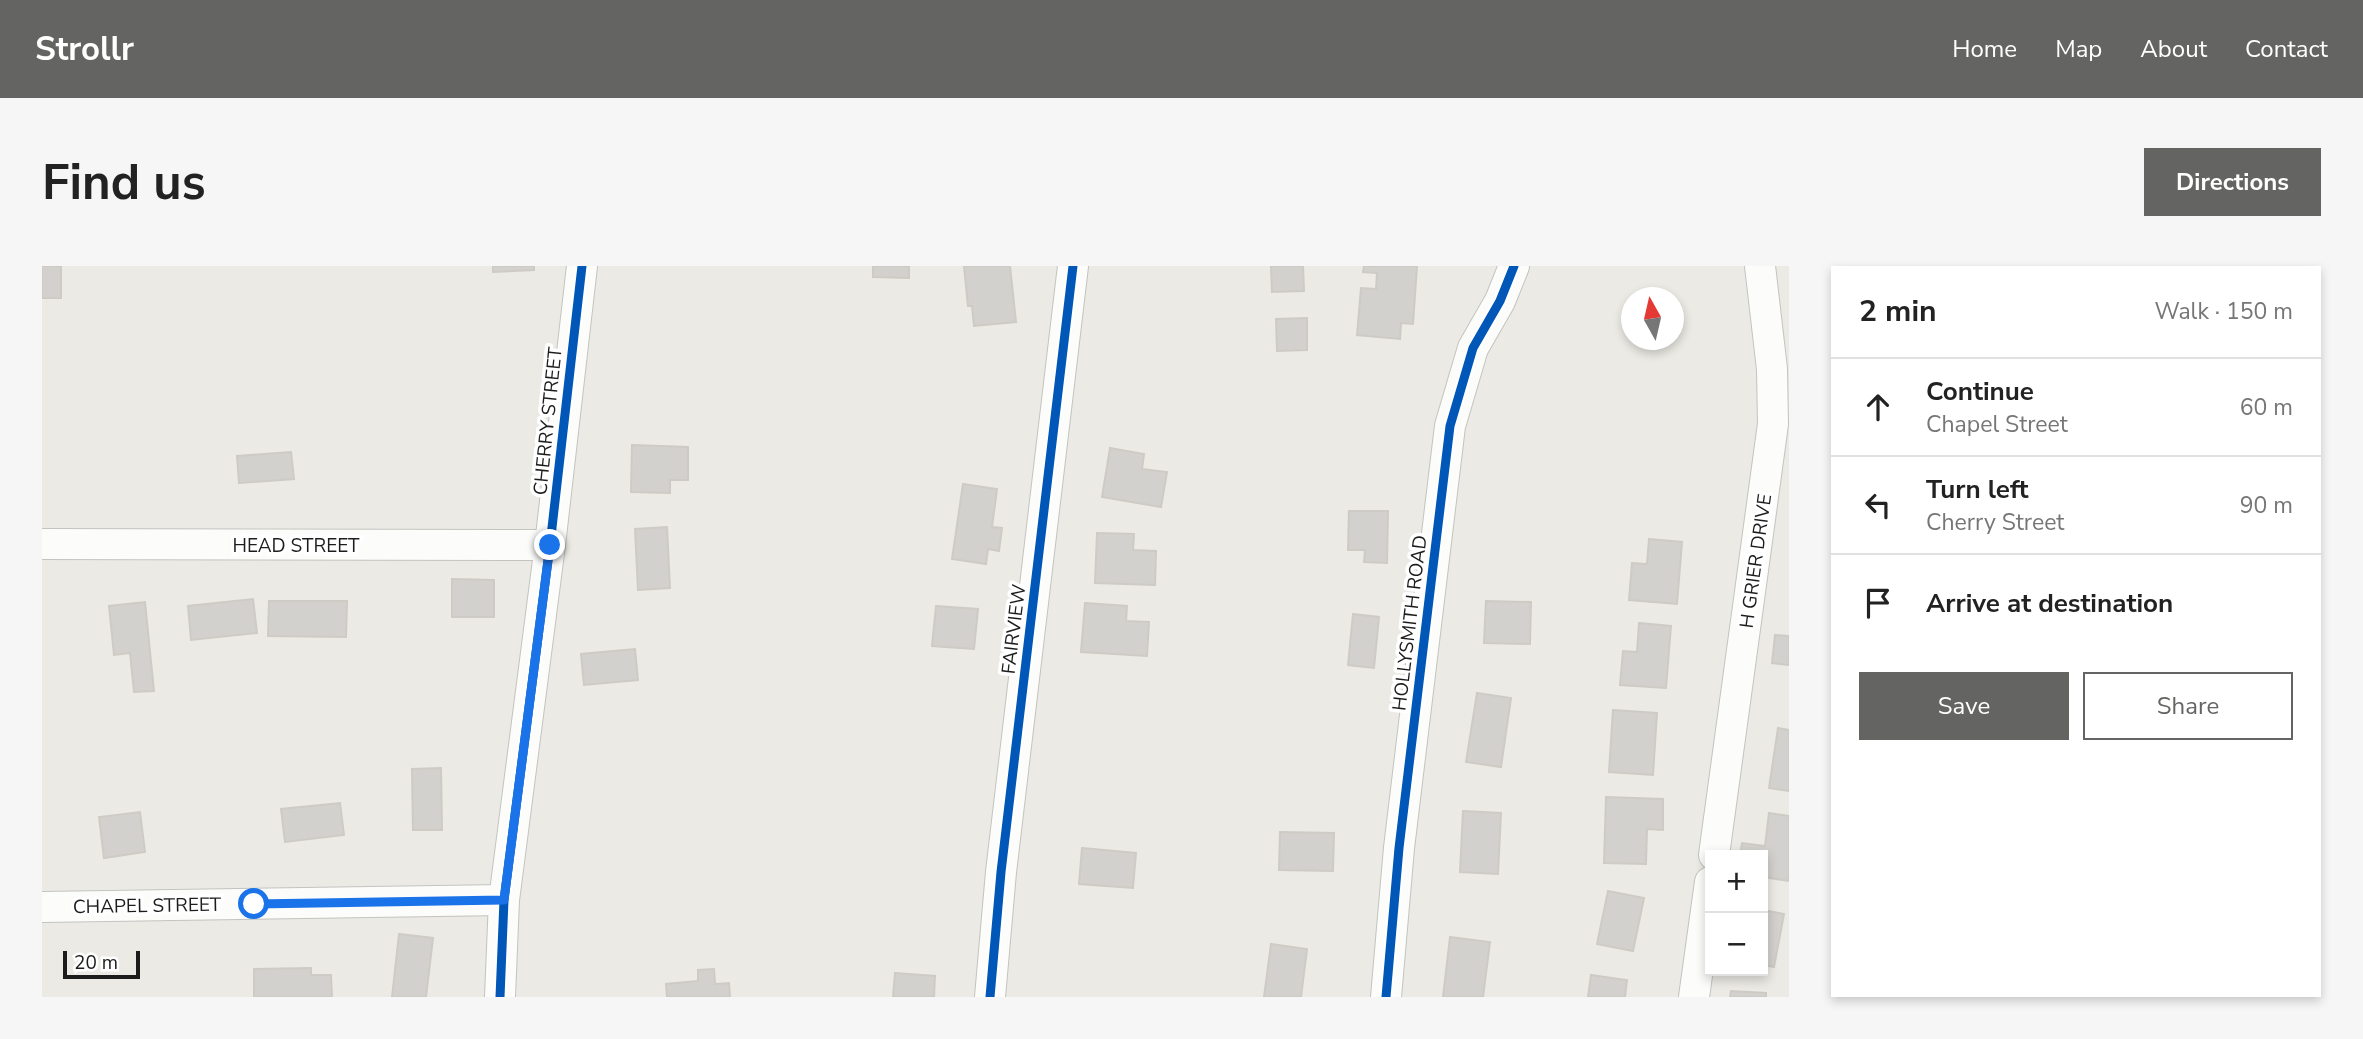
<!DOCTYPE html>
<html lang="en">
<head>
<meta charset="utf-8">
<style>
	:root { --surface:#fff; --page:#f6f6f6; --text:#222; --muted:#767676; --line:#e0e0e0; --accent:#646462 }
	body { margin:0; font-family:"Nunito Sans",sans-serif; background:var(--page); color:var(--text) }
	.controls { position:absolute; right:21px; bottom:21px; display:grid; overflow:hidden; border-radius:0px; box-shadow:0 4px 10px #0003 }
	.controls button { width:63px; height:63px; display:grid; place-items:center; padding:0; border:0; border-bottom:2px solid var(--line); background:var(--surface); color:var(--text); font:35px sans-serif }
	.compass { position:absolute; left:1579px; top:21px; width:63px; height:63px; border-radius:50%; background:var(--surface); box-shadow:0 4px 10px #0003; rotate:352deg }
	.scale { position:absolute; left:21px; bottom:18px; width:77px; box-sizing:border-box; padding-left:7px; border:4px solid #1c1c1c; border-top:0; font-size:19px; line-height:24px; white-space:nowrap; color:#1c1c1c; -webkit-text-stroke:5px #fff; paint-order:stroke }
	.stop { position:absolute; width:21px; height:21px; margin:-16px; border:5px solid #1a73e8; border-radius:50%; background:#fff }
	.stop.end { background:#1a73e8; border-color:#fff; box-shadow:0 2px 7px #0008 }
	.list { margin:0; padding:0; list-style:none }
	h2 { display:flex; justify-content:space-between; align-items:center; height:91px; margin:0; padding:0 28px; font-size:30px }
	h2 small { font-size:23px; font-weight:400; color:var(--muted) }
	.list li { display:grid; grid-template-columns:46px 1fr auto; gap:21px; align-items:center; box-sizing:border-box; height:98px; padding:0 28px; border-top:2px solid var(--line) }
	.list b { display:block; font-size:26px; white-space:nowrap }
	.list p { margin:0; font-size:23px; white-space:nowrap; color:var(--muted) }
	.list em { font-size:23px; font-style:normal; color:var(--muted) }
	.actions { display:flex; gap:14px; padding:21px 28px }
	.actions a { flex:1; padding:16px 0; border:2px solid var(--accent); border-radius:0px; text-align:center; font-size:24px; color:var(--accent) }
	.actions .main { background:var(--accent); color:#fff }
	.icon { flex:none; width:38px; height:38px; fill:none; stroke:currentColor; stroke-width:2; stroke-linecap:round; stroke-linejoin:round }
	.map { position:relative; flex:none; width:1747px; height:731px; overflow:hidden; border-radius:0px }
	header { display:flex; align-items:center; gap:42px; box-sizing:border-box; height:98px; padding:0 35px; background:var(--accent); color:#fff }
	header strong { font-size:33px }
	nav { display:flex; gap:38px; margin-inline-start:auto; font-size:24px }
	.intro { display:flex; align-items:center; justify-content:space-between; box-sizing:border-box; height:168px; padding:0 42px }
	h1 { margin:0; font-size:49px }
	.button { padding:18px 32px; border-radius:0px; background:var(--accent); color:#fff; font-size:24px; font-weight:700 }
	main { display:flex; gap:42px; padding:0 42px }
	aside { flex:1; background:var(--surface); border-radius:0px; box-shadow:0 4px 10px #0003 }
	.map>svg:first-child { display:block }
	.building { fill:#d3d1cd; stroke:#cecbc5; stroke-width:2 }
	.lines { fill:none; stroke-linecap:round; stroke-linejoin:round }
	.street-casing { stroke:#c3c3c0; stroke-width:32 }
	.street { stroke:#fcfcfb; stroke-width:30 }
	.cycleway-casing { stroke:#fff; stroke-width:13 }
	.cycleway { stroke:#0057b8; stroke-width:9 }
	.route { stroke:#1a73e8; stroke-width:9 }
	.labels { text-anchor:middle; stroke-width:7; stroke-linejoin:round; paint-order:stroke }
	.street-label { font-size:19px; fill:#1c1c1c; stroke:#fff }
</style>
</head>
<body>
<header>
<strong>Strollr</strong>
<nav><a>Home</a><a>Map</a><a>About</a><a>Contact</a></nav>
</header>
<div class="intro"><h1>Find us</h1><a class="button">Directions</a></div>
<main>
<div class="map">
<svg width="1747" height="731" viewBox="0 0 1747 731">
	<rect width="100%" height="100%" fill="#ebeae4"/>
	<g class="building">
		<rect x="0" y="0" width="19" height="32"/>
		<path d="M451,0H492V4L451,6Z"/>
		<path d="M831,0H867V12L831,11Z"/>
		<path d="M922,0H968L974,56L932,60L930,40H926Z"/>
		<path d="M1229,0H1261L1262,25L1230,26Z"/>
		<path d="M1322,0H1375L1371,58L1359,57L1358,73L1315,69L1319,22L1334,23L1335,7L1321,6Z"/>
		<path d="M1265,52V84L1235,85L1234,53Z"/>
		<path d="M590,179L646,181V214H628V227L589,226Z"/>
		<path d="M1068,182L1102,188L1100,203L1125,206L1119,241L1060,231Z"/>
		<path d="M249,186L252,213L197,217L195,190Z"/>
		<path d="M921,218L955,223L950,261L960,262L957,285L946,283L944,298L910,293Z"/>
		<path d="M1307,245H1346L1345,297L1322,296L1323,284H1306Z"/>
		<path d="M625,261L628,322L596,324L593,263Z"/>
		<path d="M1055,267L1092,268L1091,284L1114,285L1113,319L1053,317Z"/>
		<path d="M1607,273L1640,276L1635,338L1587,334L1590,297L1605,298Z"/>
		<path d="M410,313L452,314V351H410Z"/>
		<path d="M211,333L215,367L149,374L146,340Z"/>
		<path d="M227,335H305L304,371L226,370Z"/>
		<path d="M1444,335L1489,336L1488,378L1442,377Z"/>
		<path d="M103,336L112,425L92,426L88,387L72,389L67,340Z"/>
		<path d="M1043,337L1085,340L1084,355L1107,356L1105,390L1039,386Z"/>
		<path d="M894,340L936,343L932,383L890,380Z"/>
		<path d="M1311,348L1337,351L1332,402L1306,399Z"/>
		<path d="M1597,357L1629,360L1624,422L1578,419L1581,385L1595,386Z"/>
		<path d="M1733,369L1747,370V399L1730,397Z"/>
		<path d="M593,383L596,414L542,419L539,388Z"/>
		<path d="M1435,427L1469,432L1459,501L1424,496Z"/>
		<path d="M1571,444L1615,447L1611,509L1567,506Z"/>
		<path d="M1736,462L1747,464V525L1727,522Z"/>
		<path d="M399,502L400,564H371L370,503Z"/>
		<path d="M1564,531L1621,533V564L1605,563L1604,598L1562,597Z"/>
		<path d="M298,537L302,569L243,576L239,543Z"/>
		<path d="M1421,545L1459,547L1456,608L1418,606Z"/>
		<path d="M98,546L103,586L62,592L57,551Z"/>
		<path d="M1727,547L1747,550V615L1721,611V589H1698L1700,577L1723,580Z"/>
		<path d="M1238,566L1292,567L1291,605L1237,604Z"/>
		<path d="M1040,582L1094,587L1091,622L1037,618Z"/>
		<path d="M1566,625L1602,632L1591,685L1555,678Z"/>
		<path d="M1721,644L1742,648L1732,701L1721,699Z"/>
		<path d="M357,668L391,672L384,731H350Z"/>
		<path d="M1408,671L1448,676L1441,731H1401Z"/>
		<path d="M1229,678L1265,683L1259,731H1222Z"/>
		<path d="M269,702V709H289L290,731H212V703Z"/>
		<path d="M672,703L673,718L687,717L688,731H625L624,718L656,715V704Z"/>
		<path d="M853,707L893,710L892,731H851Z"/>
		<path d="M1549,709L1585,714L1583,731H1546Z"/>
		<path d="M1689,725L1724,727V731H1688Z"/>
	</g>
	<g class="lines">
		<g class="street-casing">
			<g id="street">
				<path d="M0,278L508,279"/>
				<path d="M1672,589L1731,158L1730,103L1718,0"/>
				<path d="M0,641L462,634"/>
				<path d="M458,731L462,634L508,279L540,0"/>
				<path d="M948,731L959,606L1031,0"/>
				<path d="M1344,731L1357,582L1408,160L1431,82L1458,35L1472,0"/>
				<path d="M1652,731L1668,616"/>
			</g>
		</g>
		<use href="#street" class="street"/>
		<g class="cycleway-casing">
			<g id="cycleway">
				<path d="M458,731L462,634L508,279L540,0"/>
				<path d="M948,731L959,606L1031,0"/>
				<path d="M1344,731L1357,582L1408,160L1431,82L1458,35L1472,0"/>
			</g>
		</g>
		<use href="#cycleway" class="cycleway"/>
	</g>
	<g class="lines">
		<path class="route" d="M212,638L462,634L508,279"/>
	</g>
	<g class="labels">
		<g class="street-label">
			<text transform="translate(505 155) rotate(-84)" y="7">CHERRY STREET</text>
			<text x="254" y="286">HEAD STREET</text>
			<text transform="translate(1713 295) rotate(-82)" y="7">H GRIER DRIVE</text>
			<text transform="translate(1367 357) rotate(-83)" y="7">HOLLYSMITH ROAD</text>
			<text transform="translate(971 363) rotate(-83)" y="7">FAIRVIEW</text>
			<text transform="translate(105 639) rotate(-1)" y="7">CHAPEL STREET</text>
		</g>
	</g>
</svg>
<div class="controls">
<button>+</button>
<button>−</button>
</div>
<svg class="compass" viewBox="-18 -18 36 36"><path d="M0-13l5 13h-10z" fill="#e53935"/><path d="M0 13l5-13h-10z" fill="#767676"/></svg>
<div class="scale">20 m</div>
<div class="stop" style="left:212px;top:638px"></div>
<div class="stop end" style="left:508px;top:279px"></div>
</div>
<aside>
<h2>2 min<small>Walk · 150 m</small></h2>
<ul class="list">
<li><svg class="icon" aria-label="ahead" viewBox="0 0 24 24"><path d="M12 20V5M6 11l6-6 6 6"/></svg><div><b>Continue</b><p>Chapel Street</p></div><em>60 m</em></li>
<li><svg class="icon" aria-label="left" viewBox="0 0 24 24"><path d="M17 20v-9H6M10 6l-5 5 5 5"/></svg><div><b>Turn left</b><p>Cherry Street</p></div><em>90 m</em></li>
<li><svg class="icon" aria-label="arrive" viewBox="0 0 24 24"><path d="M6 21V4h12l-3 4 3 4H6"/></svg><div><b>Arrive at destination</b></div></li>
</ul>
<div class="actions"><a class="main">Save</a><a>Share</a></div>
</aside>
</main>
</body>
</html>
